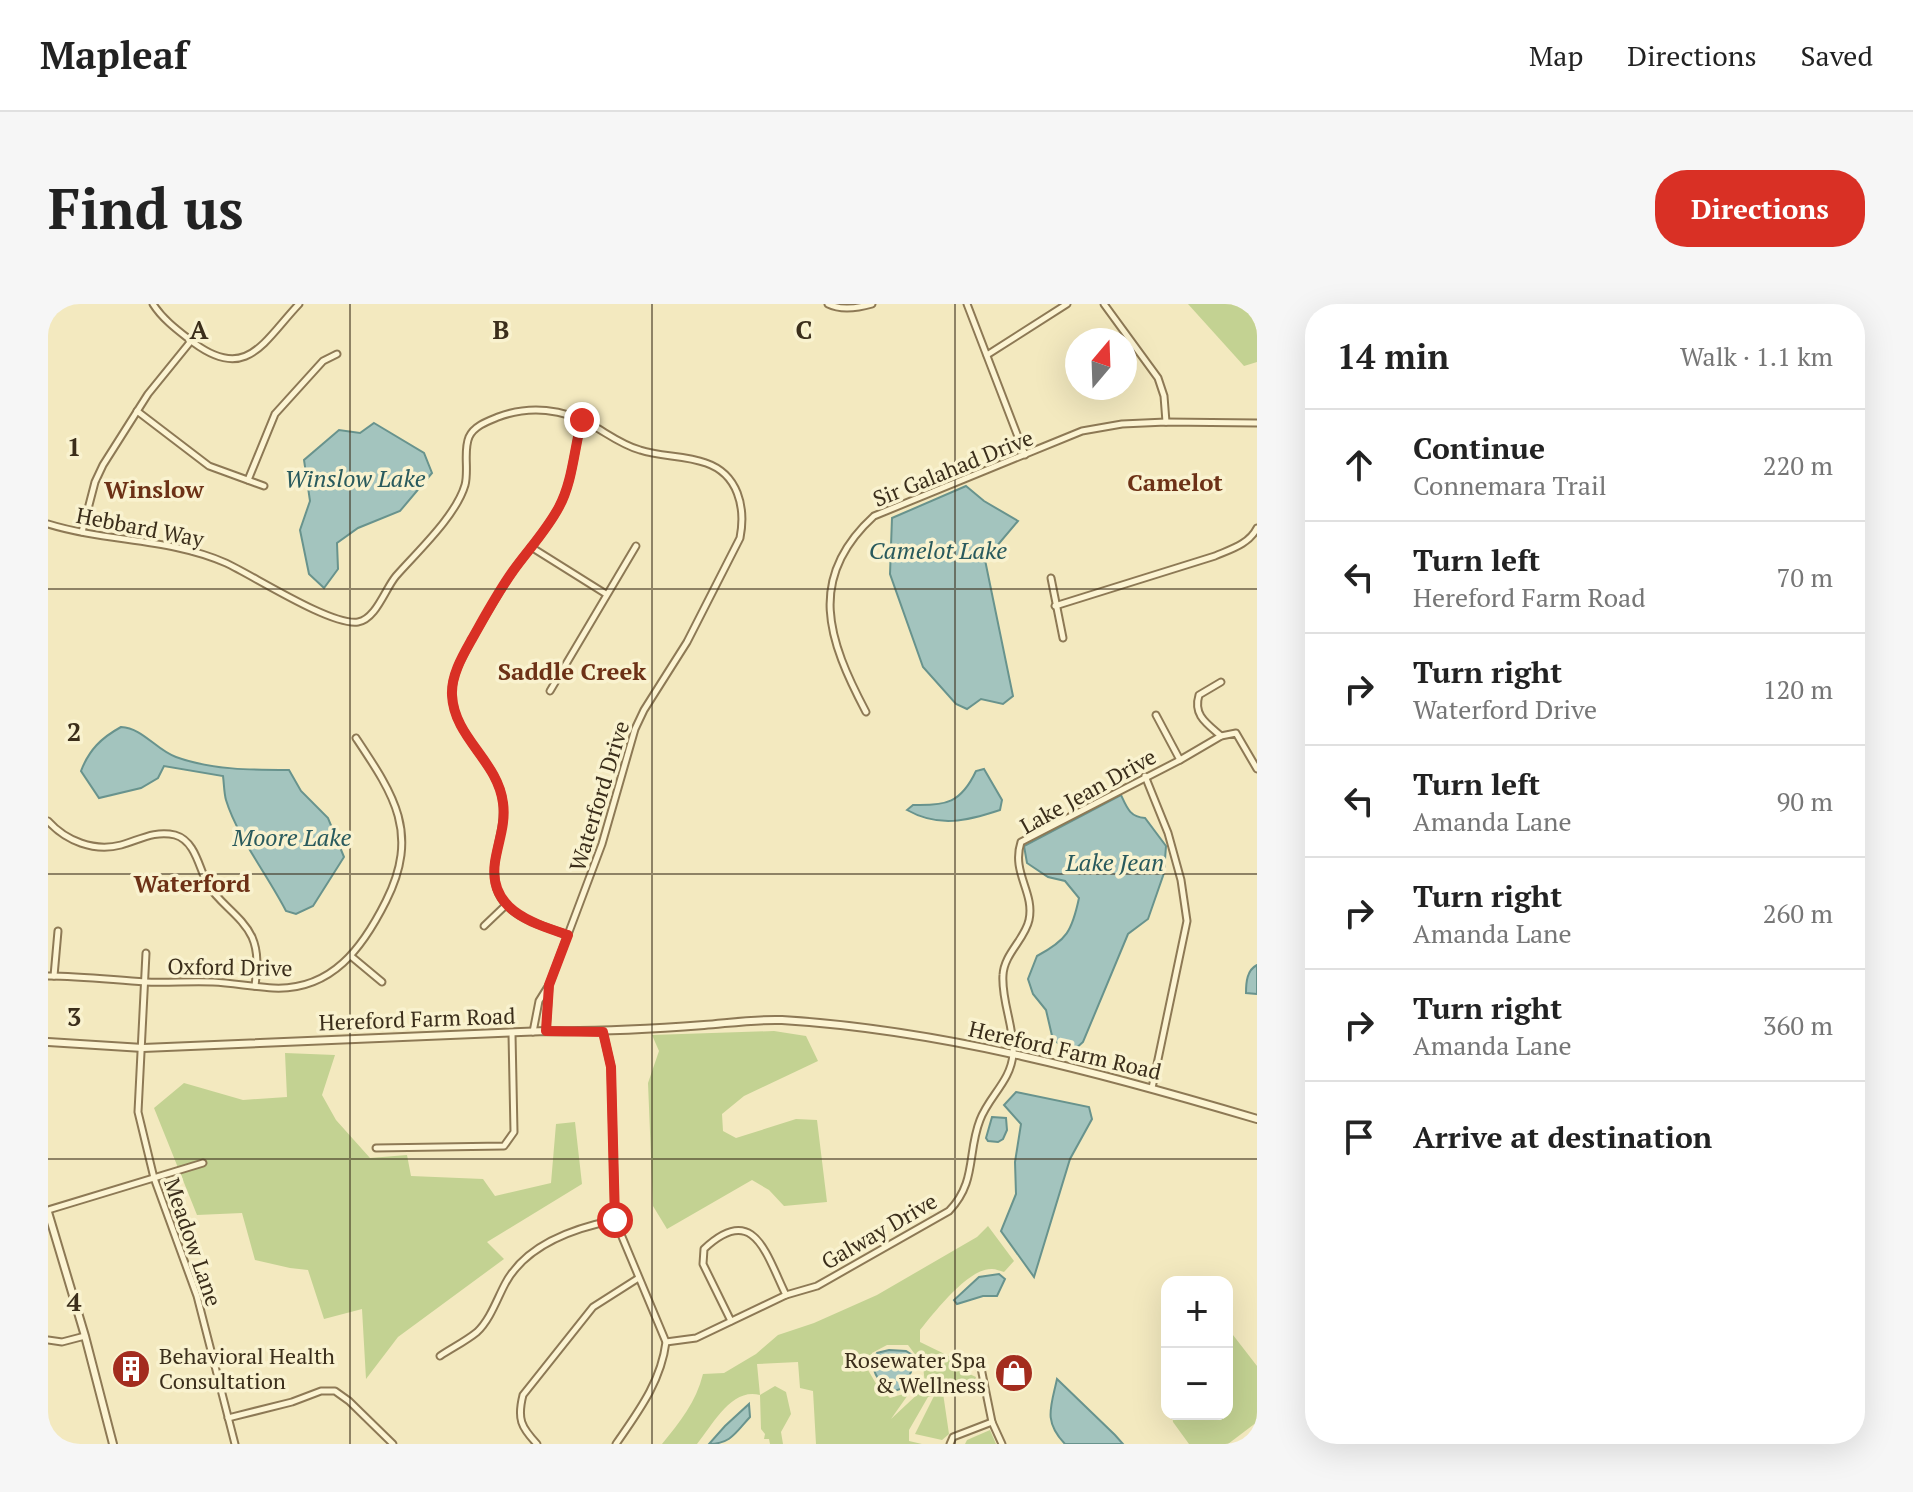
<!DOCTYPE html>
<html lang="en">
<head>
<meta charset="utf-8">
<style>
	:root { --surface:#fff; --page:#f6f6f6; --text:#222; --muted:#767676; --line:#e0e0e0; --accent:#d93025 }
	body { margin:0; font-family:"PT Serif",serif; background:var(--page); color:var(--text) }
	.controls { position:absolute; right:24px; bottom:24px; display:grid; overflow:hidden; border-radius:16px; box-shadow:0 8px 32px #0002 }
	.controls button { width:72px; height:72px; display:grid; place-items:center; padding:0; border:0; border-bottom:2px solid var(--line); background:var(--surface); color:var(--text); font:40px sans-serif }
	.compass { position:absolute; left:1017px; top:24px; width:72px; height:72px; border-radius:50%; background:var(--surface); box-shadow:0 8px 32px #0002; rotate:19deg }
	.stop { position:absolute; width:24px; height:24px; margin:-18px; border:6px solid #d93025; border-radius:50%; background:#fff }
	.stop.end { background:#d93025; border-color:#fff; box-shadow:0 2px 8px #0008 }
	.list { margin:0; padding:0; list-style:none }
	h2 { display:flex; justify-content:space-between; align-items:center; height:104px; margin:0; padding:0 32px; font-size:34px }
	h2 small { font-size:26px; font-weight:400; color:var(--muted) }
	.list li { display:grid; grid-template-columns:52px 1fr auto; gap:24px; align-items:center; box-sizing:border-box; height:112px; padding:0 32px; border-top:2px solid var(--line) }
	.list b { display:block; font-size:30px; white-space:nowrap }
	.list p { margin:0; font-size:26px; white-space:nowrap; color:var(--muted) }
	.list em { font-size:26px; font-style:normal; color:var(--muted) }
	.icon { flex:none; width:44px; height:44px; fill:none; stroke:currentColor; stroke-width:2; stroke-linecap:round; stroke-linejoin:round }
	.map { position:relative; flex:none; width:1209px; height:1140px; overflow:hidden; border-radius:32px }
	header { display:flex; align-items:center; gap:48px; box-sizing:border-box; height:112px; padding:0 40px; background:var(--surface); border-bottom:2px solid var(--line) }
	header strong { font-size:38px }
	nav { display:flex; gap:44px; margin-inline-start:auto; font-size:28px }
	.intro { display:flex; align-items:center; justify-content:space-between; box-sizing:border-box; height:192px; padding:0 48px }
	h1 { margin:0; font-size:56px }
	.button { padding:20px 36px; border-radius:32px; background:var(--accent); color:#fff; font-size:28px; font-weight:700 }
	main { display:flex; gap:48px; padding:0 48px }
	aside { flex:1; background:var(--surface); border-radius:32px; box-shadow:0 8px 32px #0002 }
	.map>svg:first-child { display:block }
	.green { fill:#c3d292 }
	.water { fill:#a3c4be; stroke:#68938d; stroke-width:2 }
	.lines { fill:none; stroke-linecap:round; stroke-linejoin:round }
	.minor-casing { stroke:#8d7955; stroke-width:9 }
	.tertiary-casing { stroke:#8d7955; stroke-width:10 }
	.minor { stroke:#fcf4d3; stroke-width:5 }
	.tertiary { stroke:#fcf4d3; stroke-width:6 }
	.route { stroke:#d93025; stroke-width:10 }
	.grid { fill:none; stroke:#3b2e1b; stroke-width:2; stroke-opacity:0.55 }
	.labels { text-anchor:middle; stroke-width:7; stroke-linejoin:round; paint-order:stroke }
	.street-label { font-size:22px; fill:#3b2e1b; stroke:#f9f2cf }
	.poi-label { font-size:22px; fill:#3b2e1b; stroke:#f9f2cf; text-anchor:start }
	.water-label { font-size:24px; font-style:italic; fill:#295a5d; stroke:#f9f2cf }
	.neighbourhood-label { font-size:24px; font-weight:bold; fill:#6d3116; stroke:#f9f2cf }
	.grid-label { font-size:26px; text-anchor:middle; font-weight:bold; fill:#3b2e1b; stroke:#f9f2cf; stroke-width:7; stroke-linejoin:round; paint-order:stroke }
</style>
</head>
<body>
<header>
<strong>Mapleaf</strong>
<nav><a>Map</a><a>Directions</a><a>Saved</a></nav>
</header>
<div class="intro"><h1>Find us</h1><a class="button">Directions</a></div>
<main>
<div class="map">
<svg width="1209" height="1140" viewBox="0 0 1209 1140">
	<rect width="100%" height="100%" fill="#f3e9bf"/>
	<g class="green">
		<path d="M1140,0H1209V58L1196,62Z"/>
		<path d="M726,727L758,732L770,757L696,792L674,810L675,827L688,834L748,815L769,816L779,898L736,902L721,886L704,876L619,925L605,902L600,779L611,747L604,731Z"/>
		<path d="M237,749L287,751L274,791L288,816L322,854L359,851L363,872L435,875L447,892L503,879L508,820L527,818L534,880L439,938L456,955L350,1033L318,1075L314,1005L276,1015L260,966L242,964L207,956L194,909L149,911L106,804L136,779L195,796L239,793Z"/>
		<path d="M940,922L966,957L956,968C952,967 948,965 944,965C920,964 886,1009 872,1026V1038L909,1056L917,1068L928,1073L926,1079L896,1082L877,1081L875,1061L860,1041H839L824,1049L820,1066L830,1083L842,1094L862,1088L843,1115L874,1086L895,1089L901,1130L894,1136L867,1130L886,1092L880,1093L861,1126V1137L874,1140H768L765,1087L752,1084L750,1058L709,1060L712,1091L727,1082L738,1088L743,1110L733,1128L735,1140H722L721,1135H716L717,1130L713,1125L712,1091C684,1083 665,1120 649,1140H614C632,1118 648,1098 655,1070L676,1069L708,1050L730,1031L766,1019L829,991L929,933Z"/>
		<path d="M1179,1029L1185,1031L1209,1062V1118L1180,1140H1141L1125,1118L1124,1110H1179Z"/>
		<path d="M942,1126L948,1140H917L919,1136Z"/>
	</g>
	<g class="water">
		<path d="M326,119L376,149L384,169L352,207L310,224L289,239L290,265L276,284L261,270L252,226L262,197L256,156L291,126L312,129Z"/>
		<path d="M918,182L936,197L970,217L937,256L965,392L955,400L933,395L919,405L908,400L875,363L842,270L844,214Z"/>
		<path d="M73,423C95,424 108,446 128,453C163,466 205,466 241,466L253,487L280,514L296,553L265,602L248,610L238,607C220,572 189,532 178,496C176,489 176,479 175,472L116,462L110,474L93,484L51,494L33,467C41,446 53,434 73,423Z"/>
		<path d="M936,465L954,496L952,506C919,517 891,524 859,506L865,501C898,502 913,499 928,467Z"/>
		<path d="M1073,491C1079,504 1082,513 1097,514L1118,542L1116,569L1100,615L1080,630L1035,738L1025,747L1005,736L998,706L985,690L980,675L989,652C1019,636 1024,627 1031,594L1017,577L1000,573L979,559L976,542Z"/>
		<path d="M1209,661V690L1198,689C1198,678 1199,666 1209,661Z"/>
		<path d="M968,788L1041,803L1044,815L1022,855L986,973L953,927L968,890L967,858L973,820L956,801Z"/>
		<path d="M944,813L958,814L959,826L955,835L950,838L940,837L938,834Z"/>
		<path d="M951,970L957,975L949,992H935L909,1000L906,996L931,973Z"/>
		<path d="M841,1046L858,1047L866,1052L863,1068L855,1084L844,1088C832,1079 818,1064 829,1049Z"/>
		<path d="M1009,1075L1067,1131L1075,1140H1017C995,1117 1003,1103 1009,1075Z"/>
		<path d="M701,1100L702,1113C688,1128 683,1140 661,1140L677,1122Z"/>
	</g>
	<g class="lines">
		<g class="minor-casing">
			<g id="minor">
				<path d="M105,0C115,16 132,28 146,39C199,78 216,37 251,0"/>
				<path d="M780,0C794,7 810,4 824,0"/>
				<path d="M919,0L977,151"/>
				<path d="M1056,0L1110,74L1116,92L1118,118"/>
				<path d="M939,51L1019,0"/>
				<path d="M89,107L161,162L216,182"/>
				<path d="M200,176L227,110L275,57L289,50"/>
				<path d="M0,220C58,238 122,234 178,259C206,272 283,322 310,318C328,315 337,285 348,272C369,248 408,212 417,181C421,166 415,147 421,133C426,122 440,117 450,113C482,101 515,105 544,121C560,130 574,141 592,146C613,153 637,151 658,159C690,170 698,203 692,234L639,338L596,406L587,425L554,540L501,681L491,697L485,728"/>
				<path d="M34,228L47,178L55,161L100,90L143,37"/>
				<path d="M483,243L558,290"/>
				<path d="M1003,274L1015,334"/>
				<path d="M1007,302L1167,252C1183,245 1201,240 1209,224"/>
				<path d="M502,387L588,242"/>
				<path d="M818,408C780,336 758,274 826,212L1034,127L1074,120L1118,118L1209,119"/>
				<path d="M1108,411L1132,456"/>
				<path d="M1173,432C1158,419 1145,411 1151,391L1173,378"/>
				<path d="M1097,472L1120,529L1133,576L1139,617L1104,784"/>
				<path d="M0,517C18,537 46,548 73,541C91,536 107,526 127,531C148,537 151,565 160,581C172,600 194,612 204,633C211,649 209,665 207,682"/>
				<path d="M436,622L458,601"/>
				<path d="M520,631C483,618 440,608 447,558C450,538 457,520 455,499C450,457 406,434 404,391C403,371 415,352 424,335C437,312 450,289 465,267C480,246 499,226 511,203C525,177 526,144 534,116"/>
				<path d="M98,649L90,808L106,874L149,992L187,1140"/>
				<path d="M304,653L334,678"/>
				<path d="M0,672C33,672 65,676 97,678C120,679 142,677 165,678C185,679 205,683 225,684C284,687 315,643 338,597C372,529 346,491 308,434"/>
				<path d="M6,672L10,627"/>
				<path d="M498,727L501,682"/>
				<path d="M555,728L563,763L567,916L618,1038C613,1078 590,1108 568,1140"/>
				<path d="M328,844L456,842L466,828L464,730"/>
				<path d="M0,906L155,859"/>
				<path d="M683,1017L655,960L656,945C706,898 718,950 738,991"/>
				<path d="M0,1036L14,1038L37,1032"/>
				<path d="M618,1038L648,1034L738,991L769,982L901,907C929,878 919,849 932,816C941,792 963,777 965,750C967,724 953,697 955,671C956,650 977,635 981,616C987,588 963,569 973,538L1132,456L1173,432L1188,429L1209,465"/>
				<path d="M392,1052C404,1044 418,1037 429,1028C442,1016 449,995 457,980C478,940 526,924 567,916"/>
				<path d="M924,1059L933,1064L944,1118L954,1140"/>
				<path d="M180,1114L244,1098L273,1087H287L301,1097L345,1140"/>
				<path d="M489,1140C473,1123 469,1115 475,1091L545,1003L589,975"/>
				<path d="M902,1140L905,1133L944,1118"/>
			</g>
		</g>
		<g class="tertiary-casing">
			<g id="tertiary">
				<path d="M0,738L95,744L498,727C551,728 603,725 656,721C681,719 709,715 734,716C896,726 1054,769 1209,815"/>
				<path d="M0,908L37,1032L65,1140"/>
			</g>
		</g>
		<use href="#minor" class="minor"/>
		<use href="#tertiary" class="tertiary"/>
	</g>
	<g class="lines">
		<path class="route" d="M534,116C526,144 525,177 511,203C499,226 480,246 465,267C450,288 437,312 424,335C415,351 403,371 404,391C406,434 450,457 455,499C458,520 450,538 447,558C440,606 484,619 520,631L501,681L498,727L555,728L563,763L567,916"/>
	</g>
	<path class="grid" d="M302,0V1140M604,0V1140M907,0V1140M0,285H1209M0,570H1209M0,855H1209"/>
	<defs>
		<g id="building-disc" transform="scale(2)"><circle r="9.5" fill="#a32c1e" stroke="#f9f2cf"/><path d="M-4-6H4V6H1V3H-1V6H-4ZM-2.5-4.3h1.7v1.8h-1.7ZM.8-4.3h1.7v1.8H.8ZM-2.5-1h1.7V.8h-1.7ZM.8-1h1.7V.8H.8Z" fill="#fff"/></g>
		<g id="shop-disc" transform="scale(2)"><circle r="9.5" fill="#a32c1e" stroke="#f9f2cf"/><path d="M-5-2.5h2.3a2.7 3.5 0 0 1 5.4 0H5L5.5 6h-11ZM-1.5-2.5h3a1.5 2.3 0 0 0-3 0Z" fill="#fff"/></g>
	</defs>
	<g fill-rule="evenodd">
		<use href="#building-disc" x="83" y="1065"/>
		<use href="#shop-disc" x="966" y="1069"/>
	</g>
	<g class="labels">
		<g class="street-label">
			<text transform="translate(905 164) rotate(-22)" y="8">Sir Galahad Drive</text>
			<text transform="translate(92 223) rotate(11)" y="8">Hebbard Way</text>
			<text transform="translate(1040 487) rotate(-29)" y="8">Lake Jean Drive</text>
			<text transform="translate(551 492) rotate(-73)" y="8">Waterford Drive</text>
			<text transform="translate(182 663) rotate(1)" y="8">Oxford Drive</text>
			<text transform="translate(369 715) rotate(-2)" y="8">Hereford Farm Road</text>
			<text transform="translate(1017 746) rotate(13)" y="8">Hereford Farm Road</text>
			<text transform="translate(831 927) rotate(-30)" y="8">Galway Drive</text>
			<text transform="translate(145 938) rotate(71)" y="8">Meadow Lane</text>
		</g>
		<g class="poi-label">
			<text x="111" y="1060">Behavioral Health<tspan x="111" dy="25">Consultation</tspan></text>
			<text x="938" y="1064" text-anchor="end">Rosewater Spa<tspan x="938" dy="25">&amp; Wellness</tspan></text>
		</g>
		<g class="water-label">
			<text x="307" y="183">Winslow Lake</text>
			<text x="890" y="255">Camelot Lake</text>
			<text x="244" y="542">Moore Lake</text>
			<text x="1067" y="567">Lake Jean</text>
		</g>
		<g class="neighbourhood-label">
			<text x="1127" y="187">Camelot</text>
			<text x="106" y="194">Winslow</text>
			<text x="524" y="376">Saddle Creek</text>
			<text x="144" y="588">Waterford</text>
		</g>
	</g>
	<g class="grid-label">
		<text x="151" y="35">A</text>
		<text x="453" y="35">B</text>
		<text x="756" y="35">C</text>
		<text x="26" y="152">1</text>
		<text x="26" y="437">2</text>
		<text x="26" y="722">3</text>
		<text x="26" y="1007">4</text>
	</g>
</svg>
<div class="controls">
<button>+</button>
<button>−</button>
</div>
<svg class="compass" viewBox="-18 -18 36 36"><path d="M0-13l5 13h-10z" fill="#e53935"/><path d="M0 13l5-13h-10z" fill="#767676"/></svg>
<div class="stop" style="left:567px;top:916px"></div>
<div class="stop end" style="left:534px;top:116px"></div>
</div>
<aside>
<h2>14 min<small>Walk · 1.1 km</small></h2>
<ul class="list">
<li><svg class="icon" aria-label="ahead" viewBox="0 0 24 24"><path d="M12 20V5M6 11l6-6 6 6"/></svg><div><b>Continue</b><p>Connemara Trail</p></div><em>220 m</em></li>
<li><svg class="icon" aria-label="left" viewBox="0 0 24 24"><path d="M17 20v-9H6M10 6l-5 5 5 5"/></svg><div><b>Turn left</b><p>Hereford Farm Road</p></div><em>70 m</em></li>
<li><svg class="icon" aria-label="right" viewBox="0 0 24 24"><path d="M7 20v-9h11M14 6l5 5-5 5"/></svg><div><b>Turn right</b><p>Waterford Drive</p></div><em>120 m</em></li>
<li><svg class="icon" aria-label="left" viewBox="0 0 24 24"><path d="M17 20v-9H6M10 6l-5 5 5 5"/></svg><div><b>Turn left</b><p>Amanda Lane</p></div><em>90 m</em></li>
<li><svg class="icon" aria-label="right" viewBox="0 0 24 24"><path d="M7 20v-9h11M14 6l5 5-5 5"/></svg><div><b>Turn right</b><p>Amanda Lane</p></div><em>260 m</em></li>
<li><svg class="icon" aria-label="right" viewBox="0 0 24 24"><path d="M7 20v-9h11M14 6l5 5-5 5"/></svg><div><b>Turn right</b><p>Amanda Lane</p></div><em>360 m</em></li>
<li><svg class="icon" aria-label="arrive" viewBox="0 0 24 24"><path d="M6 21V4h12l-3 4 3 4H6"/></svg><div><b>Arrive at destination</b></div></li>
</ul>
</aside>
</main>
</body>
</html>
